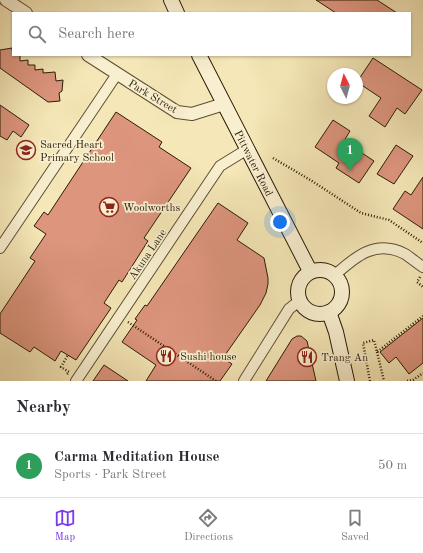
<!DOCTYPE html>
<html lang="en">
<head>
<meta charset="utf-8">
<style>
	:root { --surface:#fff; --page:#f2f2f3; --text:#2b2b33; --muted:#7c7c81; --line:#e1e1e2; --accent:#7c3aed }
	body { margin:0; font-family:"Old Standard TT",serif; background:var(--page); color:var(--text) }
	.compass { position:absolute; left:327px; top:68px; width:36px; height:36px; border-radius:50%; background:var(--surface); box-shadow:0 1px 3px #0004; rotate:354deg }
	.you { position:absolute; left:280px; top:222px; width:14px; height:14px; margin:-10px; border:3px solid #fff; border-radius:50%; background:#1a73e8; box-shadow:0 0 0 6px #1a73e833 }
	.badge { display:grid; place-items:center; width:26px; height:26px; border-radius:50%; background:var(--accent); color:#fff; font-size:13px; font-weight:700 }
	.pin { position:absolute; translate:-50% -33px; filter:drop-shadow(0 1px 2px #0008) }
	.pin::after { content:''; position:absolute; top:21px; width:14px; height:12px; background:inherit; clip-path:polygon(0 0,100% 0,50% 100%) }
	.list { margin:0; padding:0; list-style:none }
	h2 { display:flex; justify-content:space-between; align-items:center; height:52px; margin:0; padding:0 16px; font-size:17px }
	h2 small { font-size:13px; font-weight:400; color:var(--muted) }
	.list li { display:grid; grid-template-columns:26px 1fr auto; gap:12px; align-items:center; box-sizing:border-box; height:64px; padding:0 16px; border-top:1px solid var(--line) }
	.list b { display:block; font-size:15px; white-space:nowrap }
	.list p { margin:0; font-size:13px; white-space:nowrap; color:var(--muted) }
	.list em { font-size:13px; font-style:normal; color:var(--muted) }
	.icon { flex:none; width:22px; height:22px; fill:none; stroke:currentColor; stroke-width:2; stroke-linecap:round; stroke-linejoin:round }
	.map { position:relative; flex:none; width:423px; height:381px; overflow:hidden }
	.search { position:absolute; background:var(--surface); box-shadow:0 1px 3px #0004; left:12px; right:12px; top:12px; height:44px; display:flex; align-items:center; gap:10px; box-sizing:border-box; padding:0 14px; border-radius:0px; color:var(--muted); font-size:15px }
	.sheet { height:116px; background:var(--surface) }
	nav { display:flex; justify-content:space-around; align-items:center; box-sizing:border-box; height:56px; border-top:1px solid var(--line); background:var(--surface); font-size:11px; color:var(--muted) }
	nav a { display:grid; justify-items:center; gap:2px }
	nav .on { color:var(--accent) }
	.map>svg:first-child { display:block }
	.building { fill:#dd957e; stroke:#2a1b05 }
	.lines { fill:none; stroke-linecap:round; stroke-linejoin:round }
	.minor-casing { stroke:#5d4e32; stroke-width:12 }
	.tertiary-casing { stroke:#5d4e32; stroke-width:14 }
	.secondary-casing { stroke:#2a1b05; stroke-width:16 }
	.path { stroke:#2a1b05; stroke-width:2.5; stroke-dasharray:1 2; stroke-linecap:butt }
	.minor { stroke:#f8efd0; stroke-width:10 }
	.tertiary { stroke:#f8efd0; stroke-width:12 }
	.secondary { stroke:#f8efd0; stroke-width:14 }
	.labels { text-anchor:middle; stroke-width:3.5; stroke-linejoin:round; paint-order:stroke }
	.street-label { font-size:11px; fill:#2a1b05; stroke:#f8efd0 }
	.poi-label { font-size:11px; fill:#2a1b05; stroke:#f8efd0; text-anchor:start }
</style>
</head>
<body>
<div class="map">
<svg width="423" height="381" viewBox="0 0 423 381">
	<rect width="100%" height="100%" fill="#f5e7b7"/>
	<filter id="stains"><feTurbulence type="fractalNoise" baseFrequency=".005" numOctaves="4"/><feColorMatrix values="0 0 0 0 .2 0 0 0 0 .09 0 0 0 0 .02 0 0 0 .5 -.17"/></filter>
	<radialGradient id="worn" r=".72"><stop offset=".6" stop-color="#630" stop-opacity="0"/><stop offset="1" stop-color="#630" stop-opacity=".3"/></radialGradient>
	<g class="building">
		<path d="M316,0H377L397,13H336Z"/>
		<path d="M12,48L13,55H20V61L28,60V65H35V70L43,69V73L55,72L56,81L63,80L62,91L59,93L60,101L48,102L0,68V50Z"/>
		<path d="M373,58L422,90L405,114L397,108L385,127L369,116L381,98L357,82Z"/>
		<path d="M0,105L29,125L21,137L13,131L7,140L0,136Z"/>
		<path d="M116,112L162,142L159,147L191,168L144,238L148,241L122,282L119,280L104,303L111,308L76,360L61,351L55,361L34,347L30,352L0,333V314L35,261L30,258L46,234L34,226L44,212L48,215Z"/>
		<path d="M333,120L350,131L344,141L374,161L359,183L336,168L339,163L315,147Z"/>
		<path d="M396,145L413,156L394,184L377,174Z"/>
		<path d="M423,177V229L393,209L405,191L411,195Z"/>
		<path d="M218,203L248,223L237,240L264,258L268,278V284L266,293L260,305L223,358L232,364L220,381H146L156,365L122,342L137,320L135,319L145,305L147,306Z"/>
		<path d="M423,318V363L409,374L396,357L389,363L380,352Z"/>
		<path d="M297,336H301L307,341L316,381H266L292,339Z"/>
		<path d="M104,365L128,381H93Z"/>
	</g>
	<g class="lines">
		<g class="minor-casing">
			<g id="minor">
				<path d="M0,248L117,74"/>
				<path d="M335,275C356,256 376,239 405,254C411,258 417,263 423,267"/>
				<path d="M76,381L220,166L246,150"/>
				<path d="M244,381L289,309L299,301"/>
			</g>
		</g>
		<g class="tertiary-casing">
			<g id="tertiary">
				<path d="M6,0L26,13"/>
				<path d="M88,55L177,112L192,114L224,104"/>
			</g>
		</g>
		<g class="secondary-casing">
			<g id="secondary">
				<path d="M171,0L177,13"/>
				<path d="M199,55L310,271"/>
				<circle cx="320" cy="292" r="22"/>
				<path d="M329,312L336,332L347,381"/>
			</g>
		</g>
		<g class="path">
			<path d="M273,158L312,181L361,213L389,220L423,243"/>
			<path d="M420,277L417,282L423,287"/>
			<path d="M128,322L216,381"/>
			<path d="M377,352L384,381"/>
			<path d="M67,374L69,372L61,367L68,355"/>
			<path d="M370,381L363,343L374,340L377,352L423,316"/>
			<path d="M407,381L413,380L423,373"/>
		</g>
		<use href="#minor" class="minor"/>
		<use href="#tertiary" class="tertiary"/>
		<use href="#secondary" class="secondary"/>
	</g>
	<defs>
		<g id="school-ring" transform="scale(1)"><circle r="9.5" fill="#f8efd0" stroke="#8f2418" stroke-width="1.5"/><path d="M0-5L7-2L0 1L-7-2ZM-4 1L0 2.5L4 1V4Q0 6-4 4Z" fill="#8f2418"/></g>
		<g id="supermarket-ring" transform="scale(1)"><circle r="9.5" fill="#f8efd0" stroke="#8f2418" stroke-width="1.5"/><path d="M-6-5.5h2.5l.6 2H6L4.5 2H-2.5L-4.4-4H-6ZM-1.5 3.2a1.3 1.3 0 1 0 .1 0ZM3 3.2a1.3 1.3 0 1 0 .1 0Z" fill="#8f2418"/></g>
		<g id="restaurant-ring" transform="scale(1)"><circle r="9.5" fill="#f8efd0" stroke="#8f2418" stroke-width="1.5"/><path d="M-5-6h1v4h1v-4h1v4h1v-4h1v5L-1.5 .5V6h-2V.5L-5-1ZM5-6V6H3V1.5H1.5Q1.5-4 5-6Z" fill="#8f2418"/></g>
	</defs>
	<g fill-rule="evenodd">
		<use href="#school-ring" x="26" y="150"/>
		<use href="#supermarket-ring" x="109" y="207"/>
		<use href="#restaurant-ring" x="166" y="356"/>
		<use href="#restaurant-ring" x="307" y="357"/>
	</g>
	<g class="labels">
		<g class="street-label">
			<text transform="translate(153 96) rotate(31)" y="4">Park Street</text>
			<text transform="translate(254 163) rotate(63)" y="4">Pittwater Road</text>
			<text transform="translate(147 254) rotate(-56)" y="4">Akuna Lane</text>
		</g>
		<g class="poi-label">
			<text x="40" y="148">Sacred Heart<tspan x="40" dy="13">Primary School</tspan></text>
			<text x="123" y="211">Woolworths</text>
			<text x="180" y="360">Sushi house</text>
			<text x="321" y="361">Trang An</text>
		</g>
	</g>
	<rect width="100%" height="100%" filter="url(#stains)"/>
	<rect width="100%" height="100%" fill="url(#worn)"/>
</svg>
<svg class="compass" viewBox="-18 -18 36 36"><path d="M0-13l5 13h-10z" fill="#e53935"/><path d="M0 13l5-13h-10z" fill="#7c7c81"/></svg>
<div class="you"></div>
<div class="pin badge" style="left:350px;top:171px;background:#2e9e5b">1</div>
<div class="search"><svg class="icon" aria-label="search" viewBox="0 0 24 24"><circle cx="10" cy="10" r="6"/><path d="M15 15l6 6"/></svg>Search here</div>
</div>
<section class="sheet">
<h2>Nearby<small></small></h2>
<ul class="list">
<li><span class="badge" style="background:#2e9e5b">1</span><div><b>Carma Meditation House</b><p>Sports · Park Street</p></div><em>50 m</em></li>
</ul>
</section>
<nav>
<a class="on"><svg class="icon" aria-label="map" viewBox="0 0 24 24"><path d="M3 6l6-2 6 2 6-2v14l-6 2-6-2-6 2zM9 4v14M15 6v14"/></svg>Map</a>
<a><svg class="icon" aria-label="directions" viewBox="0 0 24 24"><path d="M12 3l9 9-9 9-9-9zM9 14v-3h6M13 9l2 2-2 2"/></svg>Directions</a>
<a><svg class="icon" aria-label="saved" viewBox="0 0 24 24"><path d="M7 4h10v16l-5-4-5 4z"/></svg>Saved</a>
</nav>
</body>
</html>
